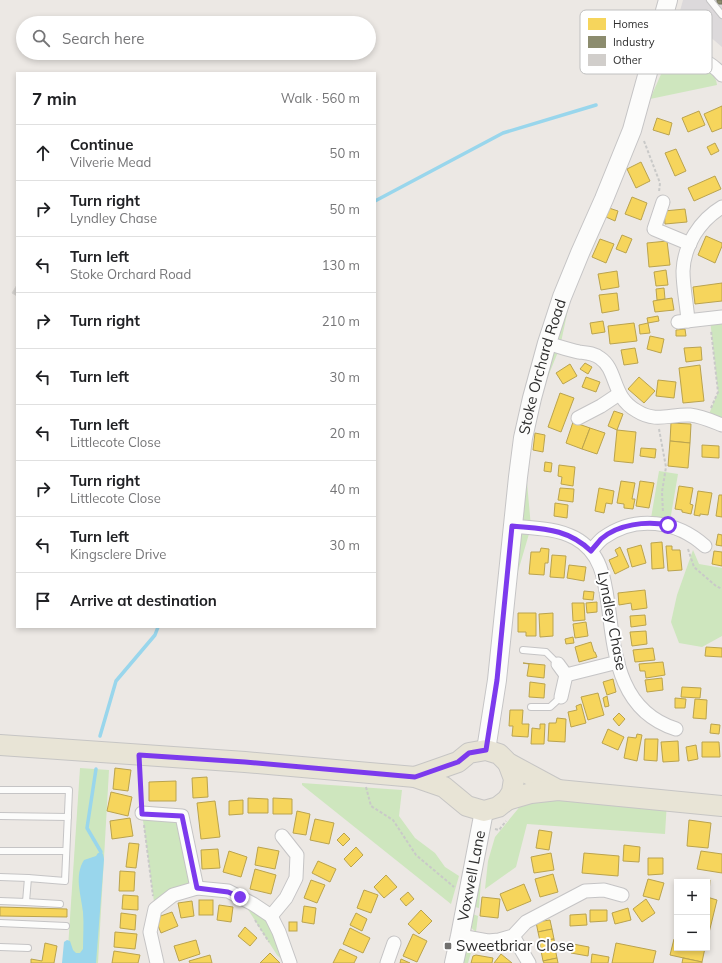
<!DOCTYPE html>
<html lang="en">
<head>
<meta charset="utf-8">
<style>
	:root { --surface:#fff; --page:#f2f2f2; --text:#202124; --muted:#757577; --line:#e0e0e0 }
	body { margin:0; font-family:Mulish,sans-serif; background:var(--page); color:var(--text) }
	.controls { position:absolute; right:12px; bottom:12px; display:grid; overflow:hidden; border-radius:0px; box-shadow:0 2px 6px #0003 }
	.controls button { width:36px; height:36px; display:grid; place-items:center; padding:0; border:0; border-bottom:1px solid var(--line); background:var(--surface); color:var(--text); font:20px sans-serif }
	.stop { position:absolute; width:12px; height:12px; margin:-9px; border:3px solid #7c3aed; border-radius:50%; background:#fff }
	.stop.end { background:#7c3aed; border-color:#fff; box-shadow:0 1px 4px #0008 }
	.list { margin:0; padding:0; list-style:none }
	h2 { display:flex; justify-content:space-between; align-items:center; height:52px; margin:0; padding:0 16px; font-size:17px }
	h2 small { font-size:13px; font-weight:400; color:var(--muted) }
	.list li { display:grid; grid-template-columns:26px 1fr auto; gap:12px; align-items:center; box-sizing:border-box; height:56px; padding:0 16px; border-top:1px solid var(--line) }
	.list b { display:block; font-size:15px; white-space:nowrap }
	.list p { margin:0; font-size:13px; white-space:nowrap; color:var(--muted) }
	.list em { font-size:13px; font-style:normal; color:var(--muted) }
	.icon { flex:none; width:22px; height:22px; fill:none; stroke:currentColor; stroke-width:2; stroke-linecap:round; stroke-linejoin:round }
	.map { position:relative; flex:none; width:722px; height:963px; overflow:hidden }
	.search { position:absolute; background:var(--surface); box-shadow:0 2px 6px #0003; left:16px; top:16px; width:360px; height:44px; display:flex; align-items:center; gap:10px; box-sizing:border-box; padding:0 14px; border-radius:22px; color:var(--muted); font-size:15px }
	.panel { position:absolute; background:var(--surface); box-shadow:0 2px 6px #0003; left:16px; top:72px; width:360px; height:556px; border-radius:0px }
	.map>svg:first-child { display:block }
	.industrial { fill:#dcd9db }
	.green { fill:#cee6be }
	.water { fill:#99d6ec }
	.homes { fill:#f6d55c; stroke:#baa34e }
	.industry { fill:#8c8c6e; stroke:#70705b }
	.lines { fill:none; stroke-linecap:round; stroke-linejoin:round }
	.stream { stroke:#99d6ec; stroke-width:3.5 }
	.building { fill:#d1cecb; stroke:#d7d4d0 }
	.lane-casing { stroke:#c5c4c5; stroke-width:8 }
	.street-casing { stroke:#c5c4c5; stroke-width:15 }
	.secondary-casing { stroke:#c5c4c5; stroke-width:20 }
	.primary-casing { stroke:#c6c5c4; stroke-width:22 }
	.path { stroke:#c9c9c8; stroke-width:2; stroke-dasharray:3 2; stroke-linecap:butt }
	.lane { stroke:#fcfcfb; stroke-width:6 }
	.street { stroke:#fcfcfb; stroke-width:13 }
	.secondary { stroke:#fcfcfb; stroke-width:18 }
	.primary { stroke:#e8e4d6; stroke-width:20 }
	.route { stroke:#7c3aed; stroke-width:5 }
	.poi-dot { fill:#706f6e; stroke:#fff; stroke-width:1.5 }
	.labels { text-anchor:middle; stroke-width:4; stroke-linejoin:round; paint-order:stroke }
	.street-label { font-size:15px; fill:#2e2e2e; stroke:#fff }
	.poi-label { font-size:15px; fill:#2e2e2e; stroke:#fff; text-anchor:start }
	.key { fill:#fff; stroke:#c0c0c0; stroke-width:1 }
	.key-label { font-size:11px; fill:#2e2e2e }
</style>
</head>
<body>
<div class="map">
<svg width="722" height="963" viewBox="0 0 722 963">
	<rect width="100%" height="100%" fill="#ece8e4"/>
	<path class="industrial" d="M683,0H722V47L680,11Z"/>
	<g class="green">
		<path d="M677,60C692,62 715,67 717,85L650,99L666,63Z"/>
		<path d="M580,253L560,347L523,438L531,527L502,626C509,564 512,500 523,439C535,375 556,313 580,253Z"/>
		<path d="M722,317V425L707,419L718,392L710,319Z"/>
		<path d="M659,471L678,474L670,521L651,518Z"/>
		<path d="M693,550L699,564L722,568V636L702,647L679,643L671,622L677,595Z"/>
		<path d="M80,768L109,770L98,963H67Z"/>
		<path d="M302,783L402,790L399,816L415,838L435,853L445,867L459,876L451,904L302,785Z"/>
		<path d="M531,793L667,801L665,834L527,824L516,867L485,889L488,861L495,837Z"/>
		<path d="M142,813L182,816L197,888L155,909Z"/>
		<path d="M482,867L479,908L471,906Z"/>
		<path d="M240,897L271,916L286,963L277,955Z"/>
		<path d="M470,913L478,916L476,932C469,927 468,922 470,913Z"/>
		<path d="M473,946L468,963H459L465,949Z"/>
	</g>
	<path class="water" d="M101,852L103,854L104,859L96,963H62L64,942L67,940L70,941L73,950L76,953H80L83,949C83,937 84,924 83,912C81,894 74,876 84,860L96,856L98,853Z"/>
	<g class="homes">
		<path d="M722,106V128L712,132L704,114Z"/>
		<path d="M699,111L705,125L688,132L682,118Z"/>
		<path d="M657,118L672,123L669,135L653,130Z"/>
		<path d="M715,143L719,151L711,155L707,147Z"/>
		<path d="M676,149L686,171L675,176L665,153Z"/>
		<path d="M641,162L650,181L636,188L627,169Z"/>
		<path d="M715,176L721,189L694,201L688,188Z"/>
		<path d="M632,197L647,203L641,220L625,214Z"/>
		<path d="M609,208L618,211L615,221L606,217Z"/>
		<path d="M685,209L687,222L665,224L664,211Z"/>
		<path d="M622,235L632,239L626,253L616,249Z"/>
		<path d="M706,236L722,243V246L715,263L698,255Z"/>
		<path d="M600,239L614,244L606,263L592,257Z"/>
		<path d="M667,241L670,265L649,267L647,243Z"/>
		<path d="M666,270L668,285L656,286L654,272Z"/>
		<path d="M617,271L619,287L601,290L598,274Z"/>
		<path d="M722,283V301L695,304L693,287Z"/>
		<path d="M664,288L665,299L657,300L656,289Z"/>
		<path d="M617,293L619,310L602,313L599,295Z"/>
		<path d="M672,298L674,310L655,312L653,301Z"/>
		<path d="M658,316L659,321L648,323L647,318Z"/>
		<path d="M603,321L605,332L592,334L590,323Z"/>
		<path d="M634,323L637,341L610,344L608,326Z"/>
		<path d="M648,323L650,333L640,334L639,325Z"/>
		<path d="M685,329L686,336H676V330Z"/>
		<path d="M650,336L664,339L661,353L647,349Z"/>
		<path d="M701,347L702,360L686,362L684,348Z"/>
		<path d="M635,348L638,363L624,365L621,350Z"/>
		<path d="M585,363L592,367L588,374L580,369Z"/>
		<path d="M570,364L577,376L563,384L556,373Z"/>
		<path d="M700,365L704,401L683,403L679,368Z"/>
		<path d="M586,377L600,382L596,392L582,387Z"/>
		<path d="M639,377L655,391L644,403L628,389Z"/>
		<path d="M658,380L676,382L674,398L656,396Z"/>
		<path d="M560,393L574,398L561,432L548,427Z"/>
		<path d="M614,411L623,414L617,430L608,426Z"/>
		<path d="M573,422L590,428L582,449L566,443Z"/>
		<path d="M671,423L691,424L690,443L670,441Z"/>
		<path d="M590,428L605,433L597,454L582,449Z"/>
		<path d="M617,430L636,432L633,463L614,461Z"/>
		<path d="M535,433L545,435L543,452L533,450Z"/>
		<path d="M670,441L690,443L688,468L668,466Z"/>
		<path d="M702,445L719,446V458L702,457Z"/>
		<path d="M641,448L656,449L655,458L640,456Z"/>
		<path d="M545,462L552,463L551,472L544,471Z"/>
		<path d="M559,465L575,467L573,486L561,484L562,477L558,476Z"/>
		<path d="M621,481L635,483L632,499H635L633,509L624,508V504L617,503Z"/>
		<path d="M640,481L654,483L649,508L636,506Z"/>
		<path d="M679,486L693,488L690,504L693,505L691,514L682,512V510L675,509Z"/>
		<path d="M560,488L574,489L573,502L558,500Z"/>
		<path d="M599,488L614,491L612,504L606,503L604,513L595,511Z"/>
		<path d="M698,491L712,493L708,515L700,514V516L694,515Z"/>
		<path d="M719,495H722V517L716,516Z"/>
		<path d="M555,503L568,505L567,518L554,516Z"/>
		<path d="M718,534L722,535V546L716,545Z"/>
		<path d="M662,542L664,568L652,569L651,543Z"/>
		<path d="M641,545L646,563L632,567L627,549Z"/>
		<path d="M666,546H672V550H680L682,570L668,571Z"/>
		<path d="M620,547L629,567L615,574L609,560L618,556L615,550Z"/>
		<path d="M541,548L549,549L548,563H545L544,575L529,574L531,552H540Z"/>
		<path d="M714,551L722,552V566L712,564Z"/>
		<path d="M552,555L566,556L564,578L550,577Z"/>
		<path d="M569,565L586,567L584,581L567,578Z"/>
		<path d="M645,590L647,608L632,610L631,603L619,605L618,593Z"/>
		<path d="M584,591L594,592L593,600L583,599Z"/>
		<path d="M597,602V612L587,613L586,603Z"/>
		<path d="M572,603H584L585,620L573,621Z"/>
		<path d="M518,613H536V636H526V632H518Z"/>
		<path d="M553,613V636L540,637L539,614Z"/>
		<path d="M645,615L646,625L631,627L630,616Z"/>
		<path d="M586,622L588,636L575,638L573,624Z"/>
		<path d="M646,631L647,644L632,646L630,632Z"/>
		<path d="M573,637L574,643L566,644L565,639Z"/>
		<path d="M591,642L594,652H595L597,657L579,662L575,647Z"/>
		<path d="M706,647L722,648V657L705,656Z"/>
		<path d="M653,648L655,660L635,662L633,650Z"/>
		<path d="M663,662L665,675L646,678L645,671H640L639,664Z"/>
		<path d="M523,663L545,665L544,678L527,676L529,664Z"/>
		<path d="M662,678L663,690L647,692L645,680Z"/>
		<path d="M613,679L616,692L607,695L603,682Z"/>
		<path d="M530,682L545,684L544,698L529,697Z"/>
		<path d="M682,687L701,688L700,698L681,697Z"/>
		<path d="M598,693L604,715L588,720L581,697Z"/>
		<path d="M607,696L609,706L605,707L603,698Z"/>
		<path d="M675,698L686,699L685,708H675Z"/>
		<path d="M695,699L707,700L706,719L693,718Z"/>
		<path d="M581,704L586,723L571,727L568,712L577,710L576,706Z"/>
		<path d="M510,710H523L522,724H529L528,737L512,736L513,726H509Z"/>
		<path d="M619,713L625,719L619,726L613,719Z"/>
		<path d="M557,718L566,719L565,742L548,741L549,723H556Z"/>
		<path d="M540,724H545L544,744H531L532,728L540,729Z"/>
		<path d="M711,724L720,725L719,734L710,733Z"/>
		<path d="M608,729L624,737L618,750L602,743Z"/>
		<path d="M637,734L642,735L637,761L624,758L628,737L636,738Z"/>
		<path d="M645,739H658L657,761L644,760Z"/>
		<path d="M678,741L679,761L663,762L661,742Z"/>
		<path d="M702,742H719L720,757H702Z"/>
		<path d="M696,745L698,759L688,761L686,747Z"/>
		<path d="M115,768L131,770L128,791L113,789Z"/>
		<path d="M207,777L208,797L193,798L192,778Z"/>
		<path d="M176,781V801H149V782Z"/>
		<path d="M111,792L132,797L128,816L107,811Z"/>
		<path d="M248,798L268,799V813H248Z"/>
		<path d="M273,798L292,799V814H273Z"/>
		<path d="M243,800V814L229,815V801Z"/>
		<path d="M215,801L220,837L201,839L197,803Z"/>
		<path d="M297,811L310,814L306,835L293,833Z"/>
		<path d="M130,818L133,836L112,839L110,821Z"/>
		<path d="M315,819L334,823L329,844L310,840Z"/>
		<path d="M689,820L711,823L708,848L687,846Z"/>
		<path d="M539,830L552,832L549,850L536,848Z"/>
		<path d="M344,833L350,839L343,846L337,840Z"/>
		<path d="M129,843L139,844L136,868L126,867Z"/>
		<path d="M624,845L640,847L639,862L623,861Z"/>
		<path d="M258,847L279,851L275,869L255,865Z"/>
		<path d="M356,847L363,855L351,867L344,859Z"/>
		<path d="M218,849L220,868L202,869L201,850Z"/>
		<path d="M229,851L247,857L241,877L223,872Z"/>
		<path d="M701,851L722,854V873L697,869Z"/>
		<path d="M551,853L554,870L534,873L531,857Z"/>
		<path d="M584,853L619,856L618,876L582,873Z"/>
		<path d="M648,858H663V874L648,875Z"/>
		<path d="M318,861L336,869L330,882L312,873Z"/>
		<path d="M255,869L276,875L271,894L250,889Z"/>
		<path d="M120,871L135,872L134,891H119Z"/>
		<path d="M553,874L558,892L540,897L535,879Z"/>
		<path d="M386,875L397,887L384,898L374,887Z"/>
		<path d="M648,879L664,883L659,900L643,896Z"/>
		<path d="M311,880L325,885L317,903L304,898Z"/>
		<path d="M695,880H710L709,893H707V882H695Z"/>
		<path d="M524,884L531,901L507,911L500,894Z"/>
		<path d="M364,890L378,895L371,913L357,908Z"/>
		<path d="M408,892L414,899L406,906L400,899Z"/>
		<path d="M123,895L138,896V910L122,909Z"/>
		<path d="M482,897L500,899L498,918L480,916Z"/>
		<path d="M707,897L717,900L707,941Z"/>
		<path d="M646,899L655,913L642,922L633,909Z"/>
		<rect x="199" y="900" width="14" height="15"/>
		<path d="M192,901L194,916L181,918L178,903Z"/>
		<path d="M219,905L233,907L231,922L217,920Z"/>
		<path d="M304,906L316,908L314,924L302,922Z"/>
		<path d="M0,907L67,909V917L0,916Z"/>
		<path d="M628,908L631,920L615,924L612,913Z"/>
		<path d="M421,910L432,921L419,934L408,924Z"/>
		<path d="M590,910H607V921L590,922Z"/>
		<path d="M172,912L178,926L161,933L155,918Z"/>
		<path d="M121,913L136,915L135,930L120,928Z"/>
		<path d="M356,913L367,919L362,931L350,925Z"/>
		<path d="M586,914L587,925L570,926V915Z"/>
		<path d="M550,920L552,929L538,932L536,922Z"/>
		<rect x="289" y="922" width="8" height="9"/>
		<path d="M245,927L257,938L250,946L238,936Z"/>
		<path d="M350,928L370,938L363,953L343,944Z"/>
		<path d="M552,929L554,939L540,941L538,932Z"/>
		<path d="M115,932L137,934L135,949L114,947Z"/>
		<path d="M413,934L427,941L417,962L403,956Z"/>
		<path d="M554,939L555,948L541,951L540,941Z"/>
		<path d="M674,939L677,940V948H705L702,962L670,955Z"/>
		<path d="M196,940L200,954L179,961L174,946Z"/>
		<path d="M45,943L57,946L54,963H31V959L42,961Z"/>
		<path d="M616,943L656,951L653,963H612Z"/>
		<path d="M573,944L589,947L588,956L571,953Z"/>
		<path d="M555,948L557,958L543,961L541,951Z"/>
		<path d="M340,949L357,957L354,963H333Z"/>
		<path d="M114,951L140,955L138,963H112Z"/>
		<path d="M270,953L280,963H260Z"/>
		<path d="M501,954L512,963H494Z"/>
		<path d="M592,954L609,957L608,963H591Z"/>
		<path d="M210,955L212,963H190L189,961Z"/>
		<path d="M476,955L493,958L492,963H471L473,956Z"/>
		<path d="M557,958L558,963H544L543,961Z"/>
		<path d="M683,958L702,962V963H682Z"/>
		<path d="M401,959L410,963H400Z"/>
	</g>
	<rect class="industry" x="717" y="0" width="5" height="4"/>
	<g class="lines">
		<g class="stream">
			<path d="M375,201L503,133L596,105"/>
			<path d="M100,736L116,681L155,635L158,627"/>
			<path d="M96,769L87,828L101,852"/>
		</g>
	</g>
	<path class="building" d="M17,285V296L12,293Z"/>
	<g class="lines">
		<g class="lane-casing">
			<g id="lane">
				<path d="M710,0L722,15"/>
				<path d="M523,650L546,652L558,664"/>
				<path d="M531,707H550L561,697"/>
				<path d="M0,790H69L65,881L28,878L0,877"/>
				<path d="M0,816L68,817"/>
				<path d="M0,851H66"/>
				<path d="M0,901L26,902L28,878"/>
				<path d="M26,902L60,904"/>
				<path d="M0,923L66,926"/>
				<path d="M0,947L28,948"/>
			</g>
		</g>
		<g class="street-casing">
			<g id="street">
				<path d="M656,47C679,53 706,55 722,75"/>
				<path d="M663,202L654,229L690,244"/>
				<path d="M688,321C687,305 683,288 683,271C684,245 700,220 722,207"/>
				<path d="M678,322L722,317"/>
				<path d="M547,343C558,346 568,350 579,352C587,353 593,353 600,358C618,370 611,397 637,411C656,423 670,414 690,415C701,416 712,421 722,425"/>
				<path d="M578,418L601,406L619,394"/>
				<path d="M512,526C533,528 556,528 575,538C603,553 605,583 609,611C615,661 622,712 676,729"/>
				<path d="M591,551C595,546 599,541 603,538C636,514 677,521 705,546"/>
				<path d="M558,664L566,675L561,697"/>
				<path d="M566,675L618,662"/>
				<path d="M142,813L182,816L197,888"/>
				<path d="M271,916L286,898L296,878L297,855L282,836"/>
				<path d="M460,936L488,941L499,940L513,936L526,922L585,891L604,890L622,895"/>
				<path d="M513,936L529,963"/>
				<path d="M157,963L150,932L155,909L173,895L197,888L228,891L253,904L271,916L279,932L290,963"/>
				<path d="M387,963L394,943"/>
			</g>
		</g>
		<g class="secondary-casing">
			<g id="secondary">
				<path id="s1" d="M486,750L497,680L518,477L523,438L532,398L547,343L562,297L580,253L604,199L632,130L668,0"/>
				<path id="s2" d="M454,963L460,936L484,811"/>
			</g>
		</g>
		<g class="primary-casing">
			<g id="primary">
				<path d="M0,745L245,762L415,777L444,787L467,806L484,811L498,807L507,800L512,792L514,779L508,763"/>
				<path d="M415,777L458,762L469,753L486,750L499,754L508,763L558,790"/>
				<path d="M507,800L531,793L558,790L722,806"/>
			</g>
		</g>
		<g class="path">
			<path d="M644,141L660,183L659,192"/>
			<path d="M711,408L718,392L711,330"/>
			<path d="M659,429L666,467L662,492L663,513"/>
			<path d="M688,549L694,567L716,586L722,589"/>
			<path d="M140,769L142,802"/>
			<path d="M366,787L371,806L393,820L416,855L454,887"/>
			<path d="M144,825L153,896"/>
			<path d="M495,829L499,830L506,821"/>
			<path d="M255,920L269,942"/>
		</g>
		<use href="#lane" class="lane"/>
		<use href="#street" class="street"/>
		<use href="#secondary" class="secondary"/>
		<use href="#primary" class="primary"/>
	</g>
	<g class="lines">
		<path class="route" d="M240,897L228,892L197,888L182,816L142,814L139,755L245,762L415,777L458,762L469,753L486,750L497,680L512,526C543,529 567,528 591,551C594,547 598,543 601,539C618,524 646,521 668,525"/>
	</g>
	<rect class="poi-dot" x="444" y="942" width="8" height="8" rx="2"/>
	<g class="labels">
		<g class="street-label">
			<text dy="5" stroke="none"><textPath href="#s1" startOffset="388">Stoke Orchard Road</textPath></text>
			<text transform="translate(612 621) rotate(79)" y="5">Lyndley Chase</text>
			<text dy="5" stroke="none"><textPath href="#s2" startOffset="89">Voxwell Lane</textPath></text>
		</g>
		<g class="poi-label">
			<text x="456" y="951">Sweetbriar Close</text>
		</g>
	</g>
	<rect x="580" y="10" width="132" height="64" rx="6" class="key"/>
	<rect x="588" y="18" width="18" height="12" fill="#f6d55c"/>
	<rect x="588" y="36" width="18" height="12" fill="#8c8c6e"/>
	<rect x="588" y="54" width="18" height="12" fill="#d1cecb"/>
	<g class="key-label">
		<text x="613" y="28">Homes</text>
		<text x="613" y="46">Industry</text>
		<text x="613" y="64">Other</text>
	</g>
</svg>
<div class="controls">
<button>+</button>
<button>−</button>
</div>
<div class="stop" style="left:668px;top:525px"></div>
<div class="stop end" style="left:240px;top:897px"></div>
<div class="search"><svg class="icon" aria-label="search" viewBox="0 0 24 24"><circle cx="10" cy="10" r="6"/><path d="M15 15l6 6"/></svg>Search here</div>
<section class="panel">
<h2>7 min<small>Walk · 560 m</small></h2>
<ul class="list">
<li><svg class="icon" aria-label="ahead" viewBox="0 0 24 24"><path d="M12 20V5M6 11l6-6 6 6"/></svg><div><b>Continue</b><p>Vilverie Mead</p></div><em>50 m</em></li>
<li><svg class="icon" aria-label="right" viewBox="0 0 24 24"><path d="M7 20v-9h11M14 6l5 5-5 5"/></svg><div><b>Turn right</b><p>Lyndley Chase</p></div><em>50 m</em></li>
<li><svg class="icon" aria-label="left" viewBox="0 0 24 24"><path d="M17 20v-9H6M10 6l-5 5 5 5"/></svg><div><b>Turn left</b><p>Stoke Orchard Road</p></div><em>130 m</em></li>
<li><svg class="icon" aria-label="right" viewBox="0 0 24 24"><path d="M7 20v-9h11M14 6l5 5-5 5"/></svg><div><b>Turn right</b></div><em>210 m</em></li>
<li><svg class="icon" aria-label="left" viewBox="0 0 24 24"><path d="M17 20v-9H6M10 6l-5 5 5 5"/></svg><div><b>Turn left</b></div><em>30 m</em></li>
<li><svg class="icon" aria-label="left" viewBox="0 0 24 24"><path d="M17 20v-9H6M10 6l-5 5 5 5"/></svg><div><b>Turn left</b><p>Littlecote Close</p></div><em>20 m</em></li>
<li><svg class="icon" aria-label="right" viewBox="0 0 24 24"><path d="M7 20v-9h11M14 6l5 5-5 5"/></svg><div><b>Turn right</b><p>Littlecote Close</p></div><em>40 m</em></li>
<li><svg class="icon" aria-label="left" viewBox="0 0 24 24"><path d="M17 20v-9H6M10 6l-5 5 5 5"/></svg><div><b>Turn left</b><p>Kingsclere Drive</p></div><em>30 m</em></li>
<li><svg class="icon" aria-label="arrive" viewBox="0 0 24 24"><path d="M6 21V4h12l-3 4 3 4H6"/></svg><div><b>Arrive at destination</b></div></li>
</ul>
</section>
</div>
</body>
</html>
